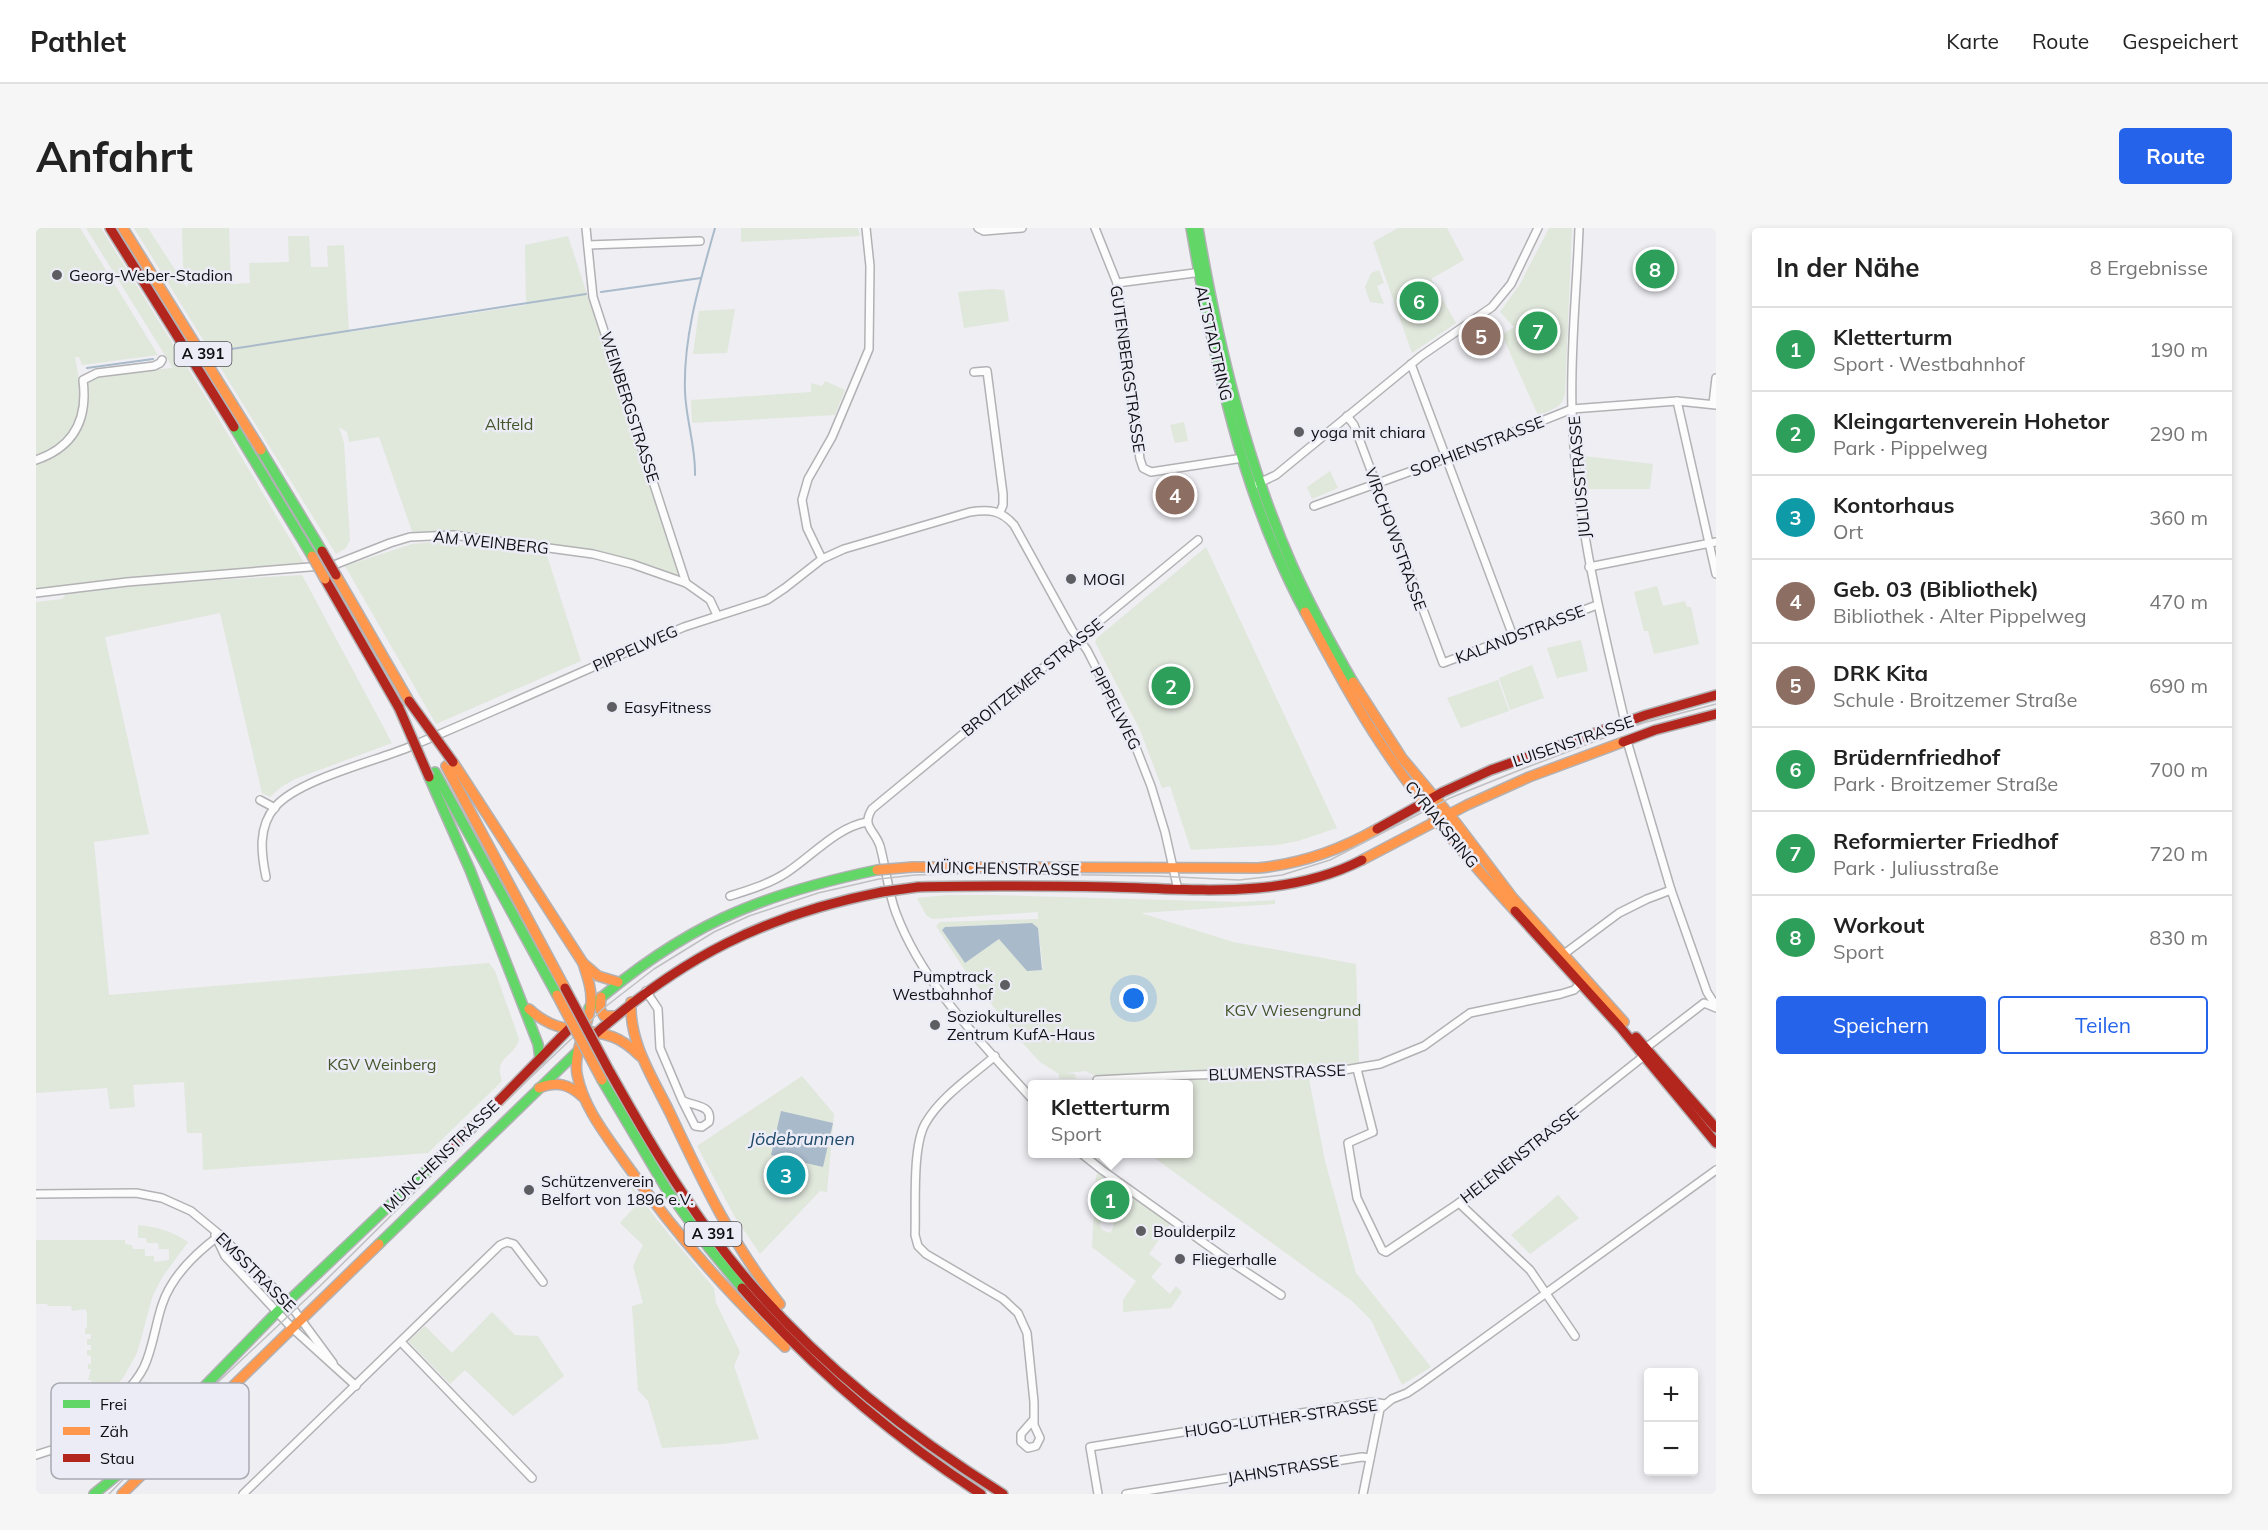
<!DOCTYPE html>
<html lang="de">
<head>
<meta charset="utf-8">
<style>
	:root { --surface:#fff; --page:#f6f6f6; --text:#222; --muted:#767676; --line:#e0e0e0; --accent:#2563eb }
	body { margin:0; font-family:Mulish,sans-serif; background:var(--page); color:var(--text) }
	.controls { position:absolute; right:18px; bottom:18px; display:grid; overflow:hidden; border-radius:6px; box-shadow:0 3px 9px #0003 }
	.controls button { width:54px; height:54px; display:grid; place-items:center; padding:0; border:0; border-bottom:2px solid var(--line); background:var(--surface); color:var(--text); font:30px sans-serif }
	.you { position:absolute; left:1098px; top:771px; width:21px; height:21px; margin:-15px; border:4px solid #fff; border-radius:50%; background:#1a73e8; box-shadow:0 0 0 9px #1a73e833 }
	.badge { display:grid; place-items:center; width:39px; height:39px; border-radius:50%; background:var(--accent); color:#fff; font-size:20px; font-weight:700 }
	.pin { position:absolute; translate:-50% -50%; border:3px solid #fff; box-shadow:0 2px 6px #0006 }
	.popup { position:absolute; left:992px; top:852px; width:165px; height:78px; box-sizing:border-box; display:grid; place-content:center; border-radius:6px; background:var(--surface); filter:drop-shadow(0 2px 4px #0005); font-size:20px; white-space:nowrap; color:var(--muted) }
	.popup b { font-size:22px; color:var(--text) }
	.popup::after { content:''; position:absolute; left:50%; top:100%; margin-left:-12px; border:12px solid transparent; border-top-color:var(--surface) }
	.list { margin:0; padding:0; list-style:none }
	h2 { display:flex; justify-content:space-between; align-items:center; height:78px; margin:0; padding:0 24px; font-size:26px }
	h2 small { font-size:20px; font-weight:400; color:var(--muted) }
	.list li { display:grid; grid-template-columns:39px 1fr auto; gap:18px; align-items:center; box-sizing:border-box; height:84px; padding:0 24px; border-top:2px solid var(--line) }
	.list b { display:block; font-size:22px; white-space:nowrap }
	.list p { margin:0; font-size:20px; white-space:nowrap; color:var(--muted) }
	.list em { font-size:20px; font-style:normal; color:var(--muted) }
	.actions { display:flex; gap:12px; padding:18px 24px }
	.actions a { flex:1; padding:14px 0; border:2px solid var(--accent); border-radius:6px; text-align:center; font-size:21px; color:var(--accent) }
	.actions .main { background:var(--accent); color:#fff }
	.map { position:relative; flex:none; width:1680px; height:1266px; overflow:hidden; border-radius:6px }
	header { display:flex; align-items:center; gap:36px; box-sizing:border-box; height:84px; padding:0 30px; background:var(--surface); border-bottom:2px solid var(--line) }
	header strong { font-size:28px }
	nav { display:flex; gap:33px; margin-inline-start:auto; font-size:21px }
	.intro { display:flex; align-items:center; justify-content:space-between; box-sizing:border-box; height:144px; padding:0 36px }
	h1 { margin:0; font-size:42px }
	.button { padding:15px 27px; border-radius:6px; background:var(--accent); color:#fff; font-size:21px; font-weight:700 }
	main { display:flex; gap:36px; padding:0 36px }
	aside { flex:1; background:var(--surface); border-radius:6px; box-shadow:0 3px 9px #0003 }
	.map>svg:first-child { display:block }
	.green { fill:#e0e7db; fill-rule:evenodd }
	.water { fill:#a9baca }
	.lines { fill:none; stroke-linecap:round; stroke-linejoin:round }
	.stream { stroke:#a9baca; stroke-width:2 }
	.street-casing { stroke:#b2b2b5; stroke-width:10 }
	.fast-casing { stroke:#b2b2b5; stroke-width:12 }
	.slow-casing { stroke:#b2b2b5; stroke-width:12 }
	.jam-casing { stroke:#b2b2b5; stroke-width:12 }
	.street { stroke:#fcfcfd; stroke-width:7 }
	.fast { stroke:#63d668; stroke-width:9 }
	.slow { stroke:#ff974d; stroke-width:9 }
	.jam { stroke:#b3261e; stroke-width:9 }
	.tram { stroke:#c0c0c2; stroke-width:1.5 }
	.slow-bridge-casing { stroke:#b2b2b5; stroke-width:12; stroke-linecap:butt }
	.jam-bridge-casing { stroke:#b2b2b5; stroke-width:12; stroke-linecap:butt }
	.slow-bridge { stroke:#ff974d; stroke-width:9 }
	.jam-bridge { stroke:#b3261e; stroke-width:9 }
	.poi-dot { fill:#5e5e62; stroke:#ebecf6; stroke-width:2 }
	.labels { text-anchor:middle; stroke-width:5; stroke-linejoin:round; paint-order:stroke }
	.shield { fill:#ebecf6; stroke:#525258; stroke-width:1.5 }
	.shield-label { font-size:15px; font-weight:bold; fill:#101014 }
	.poi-label { font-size:16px; fill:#101014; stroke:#ebecf6; text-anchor:start }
	.street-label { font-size:16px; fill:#101014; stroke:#ebecf6 }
	.park-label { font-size:16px; fill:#435529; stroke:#ebecf6 }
	.water-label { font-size:18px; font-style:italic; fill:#1f4a69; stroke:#ebecf6 }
	.key { fill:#ebecf6; stroke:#a9aab2; stroke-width:1.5 }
	.key-label { font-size:16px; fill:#101014 }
</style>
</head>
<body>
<header>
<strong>Pathlet</strong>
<nav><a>Karte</a><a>Route</a><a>Gespeichert</a></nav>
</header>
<div class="intro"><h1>Anfahrt</h1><a class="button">Route</a></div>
<main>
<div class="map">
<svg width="1680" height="1266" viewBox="0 0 1680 1266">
	<rect width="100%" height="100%" fill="#eeeef3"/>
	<g class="green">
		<path d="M0,0H44L122,127L46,137L43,129H39C48,176 51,207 0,228Z"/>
		<path d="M50,0H65L171,171L270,338L131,347L0,362V235C23,227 48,208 51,182C53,173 51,163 50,154L67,146L137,140Z"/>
		<path d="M98,0H112L151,60L153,50L147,38L146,0H193L195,56L214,55L213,35L253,34L252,8H273L275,39H292L291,18L308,17L313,104L490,77L489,17L532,8L643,345L640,348L556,323L436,307L377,306L343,209L313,214L311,204L303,199L308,215L314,312L310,320L300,326Z"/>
		<path d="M705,0H822L824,8L705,14Z"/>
		<path d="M1362,0H1411L1428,32L1395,51L1420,95L1376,125L1337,14Z"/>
		<path d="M1513,0H1536L1529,165C1527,180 1515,182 1502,187L1466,107L1478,99L1464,84L1484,56Z"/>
		<path d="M1343,42L1348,55L1341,58L1348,76L1334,74L1329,59L1335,45Z"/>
		<path d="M956,61L968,62L973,93L928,100L922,64Z"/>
		<path d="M699,81L691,125L657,126L663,83Z"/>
		<path d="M789,153L809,162L799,187L656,195L655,172L775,164V155L786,158Z"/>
		<path d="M1148,194L1152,213L1139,215L1134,197Z"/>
		<path d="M1547,228L1617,236L1614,261H1549Z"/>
		<path d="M1294,243L1302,260L1276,271L1271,259Z"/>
		<path d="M398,314L511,328L545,433L400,496L309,338L376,316Z"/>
		<path d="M1170,319L1301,600L1262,613L1241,617L1155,622L1134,558L1126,560L1104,502L1059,414L1061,410Z"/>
		<path d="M266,347L356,515L259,551L245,559L234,569L226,565L184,385L69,409L113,606L58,614L73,767L453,735L459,743L483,811C478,831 457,828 466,853L392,925L167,942L166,905H151L148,854L97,857L99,879L74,881L71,860L0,865V374L26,371L31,365L115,356Z"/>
		<path d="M1621,358L1627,378L1649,373L1651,379H1655L1663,416L1618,426L1612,403H1608L1598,364Z"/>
		<path d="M1545,412L1552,443L1521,450L1511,420Z"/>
		<path d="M1496,437L1508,470L1474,482L1463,450Z"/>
		<path d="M1462,452L1473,483L1425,500L1411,470Z"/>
		<path d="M911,667H953L1203,674L1239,672V676L1105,685L1197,714L1320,736L1323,835L1060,848L1049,843L1030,845L1039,846L1040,851H1023V846L1004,834L982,810L928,741L900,698L904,694L1002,691V684L896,691L890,687L881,670ZM996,695L1002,700L1007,740L963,711L929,735L906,702L909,699Z"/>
		<path d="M1272,846L1289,933L1320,1045L1395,1139L1366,1157L1335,1092L1316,1073L1113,926H1152V856H1062Z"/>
		<path d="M766,848L798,886L791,964L784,963L724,1026L699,989L661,918Z"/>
		<path d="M584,942L621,992L678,1060L680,1075L704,1124L698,1138L723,1211L686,1216L626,1220L612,1173L602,1162L596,1078L607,1075L597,1038L607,1017L584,995L603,974Z"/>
		<path d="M1065,945L1134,996L1113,1026L1126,1036L1115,1049L1134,1066L1140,1058L1146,1064L1135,1080L1087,1084V1072L1100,1053L1056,1019L1060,949L1061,946ZM1069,961L1086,963L1089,965L1081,968L1077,1000L1074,1005L1066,1002L1064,998L1066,965Z"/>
		<path d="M1522,967L1543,990L1494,1026L1475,1007Z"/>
		<path d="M102,997C121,999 136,1003 152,1014L127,1048L117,1067L101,1125L87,1150L57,1180L50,1171V1166H46V1161H50V1156H56L55,1152H52L55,1141H52V1136H55V1128L51,1127V1122H55V1117H51V1111H55V1106H49V1101L51,1100V1084L49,1081L36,1083L35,1078H12L11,1076H0V1012H89V1016L96,1017L97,1021H109V1028H118V1034L133,1032V1021H123L122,1015H111L110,1010H102Z"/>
		<path d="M456,1084L479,1107L502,1108L528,1148L477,1188L429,1142L414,1156L372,1113L389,1098L416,1125Z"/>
	</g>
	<g class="water">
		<path d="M996,695L1002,700L1006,742L991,743L963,711L929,735L906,702L909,699Z"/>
		<path d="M745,883L797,895L787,939L735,927Z"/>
	</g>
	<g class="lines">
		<g class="stream">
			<path d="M565,64L665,50"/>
			<path d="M189,122L550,66"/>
			<path d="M51,140L117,131"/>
			<path d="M659,247C660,220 650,192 649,164C647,108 664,54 679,0"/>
		</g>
		<g class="street-casing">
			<g id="street">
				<path d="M550,0L557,69L650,355"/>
				<path d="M942,0L948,3L986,0"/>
				<path d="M1059,0L1081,55L1104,231L1107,240L1115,244L1207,230"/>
				<path d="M1543,0C1541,60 1534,121 1536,182C1539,289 1565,391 1589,494"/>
				<path d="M552,17L664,13"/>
				<path d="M1081,55L1166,44"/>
				<path d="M1375,136L1477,408"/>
				<path d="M938,144L951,143L967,266V277L964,284"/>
				<path d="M1641,173L1680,346"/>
				<path d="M1677,176L1680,150"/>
				<path d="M1311,188L1318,197L1407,435L1561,377"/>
				<path d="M0,232C38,219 52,191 47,152L61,145L118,138L124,135L126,132"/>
				<path d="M1221,256L1240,247L1385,128L1456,79L1475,56L1502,0"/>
				<path d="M1278,278L1409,231L1536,181L1641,173L1680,177"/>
				<path d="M786,331L771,300L766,272L772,251L796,209L833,121L834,38L830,0"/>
				<path d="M1553,339L1680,314"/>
				<path d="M0,365L91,354L298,337L354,315L374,309L417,307L557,326L596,336L650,355L674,372L681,387"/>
				<path d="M1591,513L1635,662L1671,764L1680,778"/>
				<path d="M224,572L239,580"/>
				<path d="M230,649C225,625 222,599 239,579C262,552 336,534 371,520C464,481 556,439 648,399L731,372L749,360L786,331L808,321L934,284C953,281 965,282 978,297L1036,402L1051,422L1097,512L1115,558L1129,604L1142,662"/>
				<path d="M694,668C713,662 733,656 750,645C776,628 801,599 831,594"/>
				<path d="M1528,726L1583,685L1611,671L1635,662"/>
				<path d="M610,763L622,781L624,820L646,872C658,879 677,876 673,894L666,899L659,898L646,872"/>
				<path d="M1607,822L1668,775L1680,780"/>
				<path d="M959,828C936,848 904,869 889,896C876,920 880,979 879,1007L882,1018L890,1026L967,1071L982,1085L991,1105L998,1174V1197L1004,1210L1000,1218L992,1220L985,1214V1206L998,1191"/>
				<path d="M1321,841L1337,904L1312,915L1321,970L1346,1022L1350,1024L1423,975L1608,828"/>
				<path d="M1061,852L1157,847L1302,843L1344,836L1388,818L1434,785L1525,766L1538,762L1545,755"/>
				<path d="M996,871C946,815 887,757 860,685C852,664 850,640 844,618C839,602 825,599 836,581L1162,312"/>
				<path d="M1046,926L1066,942L1192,1032L1245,1067"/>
				<path d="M0,966L100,965L126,970L155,983L184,1007L252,1074L297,1135"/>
				<path d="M1423,975L1494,1042L1539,1108"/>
				<path d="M179,1007L189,1028L256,1100L320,1158"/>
				<path d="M365,1114L496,1250"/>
				<path d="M0,1227L31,1217L42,1210C62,1190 95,1165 108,1139C117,1120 119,1098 126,1077C135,1049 161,1024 184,1007"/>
				<path d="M207,1266L464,1017L471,1014L478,1016L507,1054"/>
				<path d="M1062,1266L1054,1219L1296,1180L1337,1174L1349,1176"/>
				<path d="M1090,1266L1326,1229L1334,1230"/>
				<path d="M1327,1266L1344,1181L1356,1171L1371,1165L1386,1155L1680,942"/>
			</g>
		</g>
		<g class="fast-casing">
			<g id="fast">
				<path d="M1155,0C1178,132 1205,265 1269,384"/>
				<path d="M1162,0C1182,116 1209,229 1256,337C1274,377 1295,416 1317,454"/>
				<path d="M198,199L276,328"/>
				<path d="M225,222L286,323"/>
				<path d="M399,544L521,767"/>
				<path d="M393,549L434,642L502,816L504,831"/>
				<path d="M553,780C646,699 721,667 841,642"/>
				<path d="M566,852L631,962L673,1020L706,1060"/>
				<path d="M343,1016L543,822"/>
				<path d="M58,1266L85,1244L242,1083L396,937"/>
			</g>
		</g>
		<g class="slow-casing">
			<g id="slow">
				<path d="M87,0L225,222"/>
				<path d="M300,347L373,473"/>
				<path d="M1269,384C1294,430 1318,476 1347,519C1386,578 1432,631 1479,683"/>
				<path d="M1317,454L1366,530L1421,596L1477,670L1588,794"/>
				<path d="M417,534L547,735L562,748L582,754"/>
				<path d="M410,538L529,760"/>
				<path d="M1326,632L1431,577L1493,549L1587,514"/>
				<path d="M877,639L1222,640C1265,636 1304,622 1341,601"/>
				<path d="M547,735C551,748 556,761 555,775C553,799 537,821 541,846C547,879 570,907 588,933C636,1001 689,1063 749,1119"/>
				<path d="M565,769L564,781L568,788H580"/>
				<path d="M595,774C593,815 617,850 634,885C666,953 697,1018 744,1076"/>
				<path d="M493,781C524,809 543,797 577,809C588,813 596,820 604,828"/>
				<path d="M503,860C521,853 533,856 547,869"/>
				<path d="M86,1266L343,1016"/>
			</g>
		</g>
		<g class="jam-casing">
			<g id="jam">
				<path d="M74,0L198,199"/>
				<path d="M289,351L363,480"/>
				<path d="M1587,514L1619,502L1680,486"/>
				<path d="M1341,601L1407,564L1455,542L1610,487L1680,467"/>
				<path d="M882,659C946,657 1010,658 1074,659C1158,661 1249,672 1326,632"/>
				<path d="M1479,683L1584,799L1680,915"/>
				<path d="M557,808C646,729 729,687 846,664"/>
				<path d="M1600,809L1680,900"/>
				<path d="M574,844C606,901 639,958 678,1010C756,1115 857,1197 967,1266"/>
				<path d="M396,937L451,885L535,799"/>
				<path d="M706,1060C777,1141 854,1207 945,1266"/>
			</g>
		</g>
		<use href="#street" class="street"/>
		<use href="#fast" class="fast"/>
		<use href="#slow" class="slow"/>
		<use href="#jam" class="jam"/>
		<path class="tram" d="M73,1266L180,1156L284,1058L494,850L569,779L618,741L678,704L713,688L782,665L843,651L879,647L941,645L1120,648L1203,652L1246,647L1294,632L1414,570L1489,540L1607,495L1680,476"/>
		<g class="slow-bridge-casing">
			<g id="slow-bridge">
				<path d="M276,328L289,351"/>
				<path d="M841,642L877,639"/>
				<path d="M521,767L566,852"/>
			</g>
		</g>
		<g class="jam-bridge-casing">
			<g id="jam-bridge">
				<path d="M286,323L300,347"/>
				<path d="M373,473L417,534"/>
				<path d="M363,480L393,549"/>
				<path d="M846,664L882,659"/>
				<path d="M529,760L574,844"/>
			</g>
		</g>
		<use href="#slow-bridge" class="slow-bridge"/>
		<use href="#jam-bridge" class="jam-bridge"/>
	</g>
	<g class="poi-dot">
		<circle cx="21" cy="47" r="6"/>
		<circle cx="1263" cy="204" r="6"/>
		<circle cx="1035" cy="351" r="6"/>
		<circle cx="576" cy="479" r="6"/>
		<circle cx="969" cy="757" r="6"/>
		<circle cx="899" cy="797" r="6"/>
		<circle cx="493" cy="962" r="6"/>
		<circle cx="1105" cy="1003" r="6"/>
		<circle cx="1144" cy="1031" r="6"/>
	</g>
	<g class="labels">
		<g class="shield">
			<rect x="138.5" y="114" width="57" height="24" rx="4.5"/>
			<rect x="648.5" y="994" width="57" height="24" rx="4.5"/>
		</g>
		<g class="shield-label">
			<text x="167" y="131">A 391</text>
			<text x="677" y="1011">A 391</text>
		</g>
		<g class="poi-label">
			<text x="33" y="53">Georg-Weber-Stadion</text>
			<text x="1275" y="210">yoga mit chiara</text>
			<text x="1047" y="357">MOGI</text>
			<text x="588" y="485">EasyFitness</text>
			<text x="957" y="754" text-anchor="end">Pumptrack<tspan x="957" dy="18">Westbahnhof</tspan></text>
			<text x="911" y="794">Soziokulturelles<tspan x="911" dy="18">Zentrum KufA-Haus</tspan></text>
			<text x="505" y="959">Schützenverein<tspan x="505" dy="18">Belfort von 1896 e.V.</tspan></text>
			<text x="1117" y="1009">Boulderpilz</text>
			<text x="1156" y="1037">Fliegerhalle</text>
		</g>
		<g class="street-label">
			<text transform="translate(1178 115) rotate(77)" y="6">ALTSTADTRING</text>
			<text transform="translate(1092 141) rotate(82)" y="6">GUTENBERGSTRASSE</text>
			<text transform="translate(594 179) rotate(72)" y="6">WEINBERGSTRASSE</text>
			<text transform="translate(1441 218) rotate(-21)" y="6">SOPHIENSTRASSE</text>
			<text transform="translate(1543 249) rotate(-95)" y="6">JULIUSSTRASSE</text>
			<text transform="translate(1360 311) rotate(70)" y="6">VIRCHOWSTRASSE</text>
			<text transform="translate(455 314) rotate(6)" y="6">AM WEINBERG</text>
			<text transform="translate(1484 406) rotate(-21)" y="6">KALANDSTRASSE</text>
			<text transform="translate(599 420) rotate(-24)" y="6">PIPPELWEG</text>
			<text transform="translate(996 449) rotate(-39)" y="6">BROITZEMER STRASSE</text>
			<text transform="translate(1080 480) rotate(63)" y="6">PIPPELWEG</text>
			<text transform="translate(1537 513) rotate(-19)" y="6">LUISENSTRASSE</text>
			<text transform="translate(1406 596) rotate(51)" y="6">CYRIAKSRING</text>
			<text transform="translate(967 640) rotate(1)" y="6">MÜNCHENSTRASSE</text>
			<text transform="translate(1241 844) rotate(-2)" y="6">BLUMENSTRASSE</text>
			<text transform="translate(1483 927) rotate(-38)" y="6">HELENENSTRASSE</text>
			<text transform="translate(405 928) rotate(-44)" y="6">MÜNCHENSTRASSE</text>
			<text transform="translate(220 1044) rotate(45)" y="6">EMSSTRASSE</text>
			<text transform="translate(1245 1190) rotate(-8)" y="6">HUGO-LUTHER-STRASSE</text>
			<text transform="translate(1247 1241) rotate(-9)" y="6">JAHNSTRASSE</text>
		</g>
		<g class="park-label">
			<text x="473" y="202">Altfeld</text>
			<text x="1257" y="788">KGV Wiesengrund</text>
			<text x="346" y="842">KGV Weinberg</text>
		</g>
		<g class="water-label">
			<text x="766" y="917">Jödebrunnen</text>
		</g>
	</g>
	<rect x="15" y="1155" width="198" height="96" rx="9" class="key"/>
	<rect x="27" y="1172" width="27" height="8" fill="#63d668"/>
	<rect x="27" y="1199" width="27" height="8" fill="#ff974d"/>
	<rect x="27" y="1226" width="27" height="8" fill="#b3261e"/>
	<g class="key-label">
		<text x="64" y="1182">Frei</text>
		<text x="64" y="1209">Zäh</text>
		<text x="64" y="1236">Stau</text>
	</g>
</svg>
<div class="controls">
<button>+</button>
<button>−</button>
</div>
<div class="you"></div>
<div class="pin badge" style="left:1074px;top:972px;background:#2e9e5b">1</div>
<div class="popup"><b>Kletterturm</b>Sport</div>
<div class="pin badge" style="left:1135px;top:458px;background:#2e9e5b">2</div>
<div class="pin badge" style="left:750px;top:947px;background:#0f9aa8">3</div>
<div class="pin badge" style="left:1139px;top:267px;background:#8d6e63">4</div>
<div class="pin badge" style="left:1445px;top:108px;background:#8d6e63">5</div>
<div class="pin badge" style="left:1383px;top:73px;background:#2e9e5b">6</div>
<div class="pin badge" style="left:1502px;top:103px;background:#2e9e5b">7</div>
<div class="pin badge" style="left:1619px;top:41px;background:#2e9e5b">8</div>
</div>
<aside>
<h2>In der Nähe<small>8 Ergebnisse</small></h2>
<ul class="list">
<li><span class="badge" style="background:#2e9e5b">1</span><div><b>Kletterturm</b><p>Sport · Westbahnhof</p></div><em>190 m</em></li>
<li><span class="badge" style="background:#2e9e5b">2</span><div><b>Kleingartenverein Hohetor</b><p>Park · Pippelweg</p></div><em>290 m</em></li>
<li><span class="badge" style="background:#0f9aa8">3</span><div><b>Kontorhaus</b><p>Ort</p></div><em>360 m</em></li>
<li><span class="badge" style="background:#8d6e63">4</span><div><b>Geb. 03 (Bibliothek)</b><p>Bibliothek · Alter Pippelweg</p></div><em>470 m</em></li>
<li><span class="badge" style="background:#8d6e63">5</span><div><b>DRK Kita</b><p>Schule · Broitzemer Straße</p></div><em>690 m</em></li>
<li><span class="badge" style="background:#2e9e5b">6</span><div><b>Brüdernfriedhof</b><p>Park · Broitzemer Straße</p></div><em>700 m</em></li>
<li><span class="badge" style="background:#2e9e5b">7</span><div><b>Reformierter Friedhof</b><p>Park · Juliusstraße</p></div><em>720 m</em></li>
<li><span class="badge" style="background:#2e9e5b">8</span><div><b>Workout</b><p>Sport</p></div><em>830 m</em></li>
</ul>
<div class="actions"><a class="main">Speichern</a><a>Teilen</a></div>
</aside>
</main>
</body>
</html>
